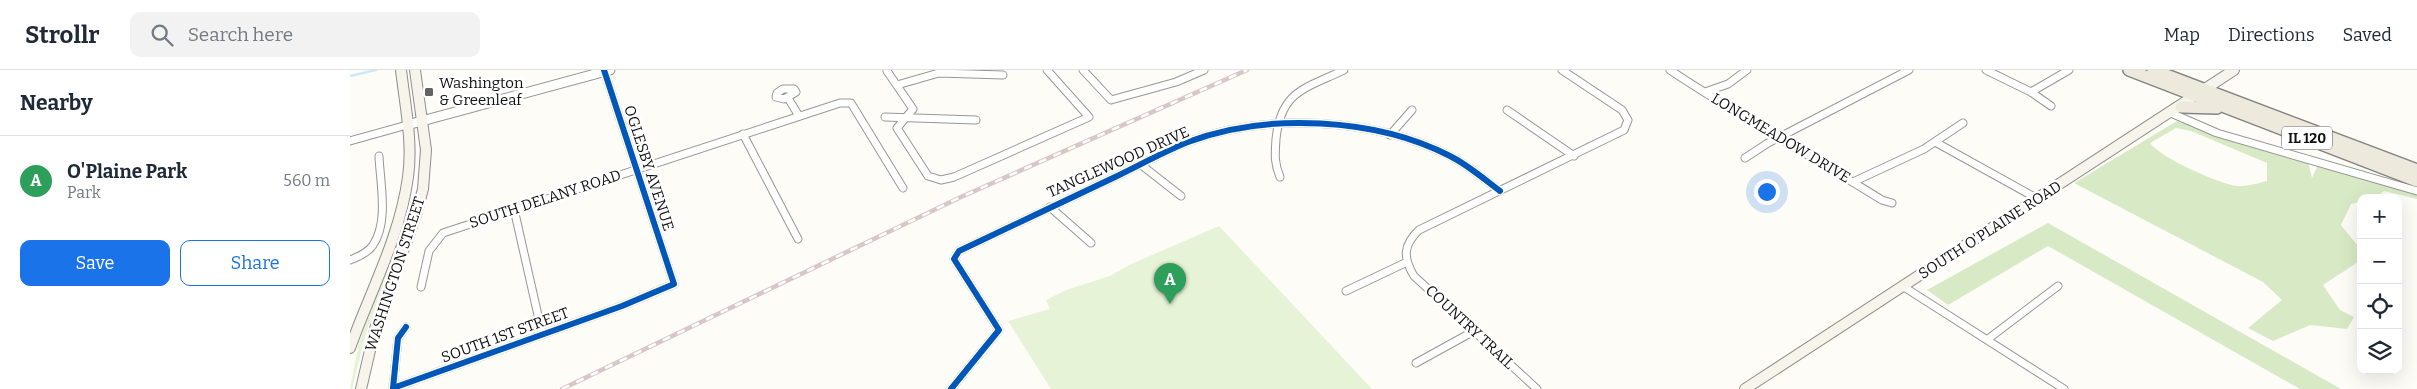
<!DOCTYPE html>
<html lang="en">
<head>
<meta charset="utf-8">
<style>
	:root { --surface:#fff; --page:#f2f2f3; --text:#1f2937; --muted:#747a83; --line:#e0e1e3; --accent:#1a73e8 }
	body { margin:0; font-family:Bitter,serif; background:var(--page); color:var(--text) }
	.controls { position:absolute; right:15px; bottom:15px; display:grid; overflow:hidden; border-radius:10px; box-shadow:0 5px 20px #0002 }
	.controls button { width:45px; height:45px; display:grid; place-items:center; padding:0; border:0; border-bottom:1px solid var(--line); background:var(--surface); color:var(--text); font:25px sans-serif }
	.you { position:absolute; left:1416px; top:121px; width:18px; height:18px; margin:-12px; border:4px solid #fff; border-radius:50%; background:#1a73e8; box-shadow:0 0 0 8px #1a73e833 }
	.badge { display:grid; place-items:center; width:32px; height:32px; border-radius:50%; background:var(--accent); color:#fff; font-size:16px; font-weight:700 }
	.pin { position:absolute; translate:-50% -41px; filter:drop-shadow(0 1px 2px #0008) }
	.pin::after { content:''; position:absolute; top:26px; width:18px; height:15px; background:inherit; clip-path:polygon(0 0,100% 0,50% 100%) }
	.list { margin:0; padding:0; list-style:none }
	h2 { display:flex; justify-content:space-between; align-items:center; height:65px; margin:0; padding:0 20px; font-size:21px }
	h2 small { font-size:16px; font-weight:400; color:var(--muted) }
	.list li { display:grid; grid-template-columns:32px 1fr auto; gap:15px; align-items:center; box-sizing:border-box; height:90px; padding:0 20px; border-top:1px solid var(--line) }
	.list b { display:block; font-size:19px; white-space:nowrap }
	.list p { margin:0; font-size:16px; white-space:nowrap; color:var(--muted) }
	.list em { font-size:16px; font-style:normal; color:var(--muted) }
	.actions { display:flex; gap:10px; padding:15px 20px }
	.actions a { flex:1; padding:11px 0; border:1px solid var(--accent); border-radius:10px; text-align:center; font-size:18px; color:var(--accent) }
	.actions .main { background:var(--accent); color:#fff }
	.icon { flex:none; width:28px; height:28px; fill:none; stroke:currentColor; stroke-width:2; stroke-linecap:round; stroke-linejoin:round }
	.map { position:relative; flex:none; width:2067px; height:319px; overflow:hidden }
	header { display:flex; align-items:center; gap:30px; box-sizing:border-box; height:70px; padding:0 25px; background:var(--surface); border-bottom:1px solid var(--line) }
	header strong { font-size:24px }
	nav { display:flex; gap:28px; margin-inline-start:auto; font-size:18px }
	.search { width:350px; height:45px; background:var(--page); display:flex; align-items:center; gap:12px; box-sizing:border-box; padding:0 18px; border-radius:10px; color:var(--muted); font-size:19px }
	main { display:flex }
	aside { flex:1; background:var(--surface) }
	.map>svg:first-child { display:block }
	.green { fill:#e7f3d7 }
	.forest { fill:#d8eac5; fill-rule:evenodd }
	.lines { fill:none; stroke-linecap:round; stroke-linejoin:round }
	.stream { stroke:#cde8f7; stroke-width:2.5 }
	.minor-casing { stroke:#979795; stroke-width:9 }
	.tertiary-casing { stroke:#979795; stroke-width:11 }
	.secondary-casing { stroke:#8e8d8b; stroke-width:12 }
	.primary-casing { stroke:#858482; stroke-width:14 }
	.minor { stroke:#fffffe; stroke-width:7 }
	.tertiary { stroke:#fffffe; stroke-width:9 }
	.secondary { stroke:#f6f4eb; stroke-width:10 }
	.primary { stroke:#ede9dc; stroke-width:11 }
	.rail-casing { stroke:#d9c6c7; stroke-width:4.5 }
	.rail { stroke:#fff; stroke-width:2.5; stroke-dasharray:8; stroke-linecap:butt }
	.cycleway-casing { stroke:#fff; stroke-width:9 }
	.cycleway { stroke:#0057b8; stroke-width:6 }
	.poi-dot { fill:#646362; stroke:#fff; stroke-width:2 }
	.labels { text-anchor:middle; stroke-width:5; stroke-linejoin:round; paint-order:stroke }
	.shield { fill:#fff; stroke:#585858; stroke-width:1 }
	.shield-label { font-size:14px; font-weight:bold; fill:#111 }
	.poi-label { font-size:15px; fill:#111; stroke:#fff; text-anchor:start }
	.street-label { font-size:15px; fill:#111; stroke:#fff }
</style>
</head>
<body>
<header>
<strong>Strollr</strong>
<div class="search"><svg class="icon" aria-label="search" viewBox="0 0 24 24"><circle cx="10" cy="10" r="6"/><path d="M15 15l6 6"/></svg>Search here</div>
<nav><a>Map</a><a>Directions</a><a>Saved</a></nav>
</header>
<main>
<aside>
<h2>Nearby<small></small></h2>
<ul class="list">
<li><span class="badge" style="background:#2e9e5b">A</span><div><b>O'Plaine Park</b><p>Park</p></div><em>560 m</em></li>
</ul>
<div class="actions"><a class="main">Save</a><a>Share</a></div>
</aside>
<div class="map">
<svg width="2067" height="319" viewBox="0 0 2067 319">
	<rect width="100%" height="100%" fill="#fdfcf7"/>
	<g class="green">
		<path d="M58,147L16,263L2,319H0L9,273L43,181Z"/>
		<path d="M869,156L1022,319H701L658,251L700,239L696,230L716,220L760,206L779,195Z"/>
	</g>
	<g class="forest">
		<path d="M1827,51L1958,91L1962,108L1968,95L2043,116L2067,125V129L2034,121L2025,128H2011V132L2001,134L1991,155L2011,180V190L1973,215L1990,240L2004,247L1997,259L1960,255L1923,271L1898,258L1932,230L1913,212L1724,113ZM1826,58L1841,61L1917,93V111C1909,113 1895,117 1887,116C1867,113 1811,88 1800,73Z"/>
		<path d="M1698,153L1991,319H1950L1698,176L1598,235L1577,220Z"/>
	</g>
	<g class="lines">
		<path class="stream" d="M0,6L26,0"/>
		<g class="minor-casing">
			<g id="minor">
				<path d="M733,0L761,30L826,12L854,0"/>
				<path d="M1320,0C1389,46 1461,86 1532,130L1542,133"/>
				<path d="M1636,0L1681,22L1701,36"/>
				<path d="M537,1L563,39L547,58L578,106L591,110L604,107L739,47L697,0"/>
				<path d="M547,15L589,3L653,5"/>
				<path d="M433,19H444L446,22L434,29L426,27L427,23Z"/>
				<path d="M1355,22L1378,14L1397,0"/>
				<path d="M1681,22L1719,0"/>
				<path d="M438,28L449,46"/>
				<path d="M1157,40L1224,86"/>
				<path d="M1821,43L1867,63L2067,121"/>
				<path d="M535,47L626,50"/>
				<path d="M393,64L448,169"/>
				<path d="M1040,65L1062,40"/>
				<path d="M0,71L57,55"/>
				<path d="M1587,73L1688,129"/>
				<path d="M1395,88L1418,73L1559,0"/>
				<path d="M790,94L831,126"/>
				<path d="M930,107C924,93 925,84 926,69C931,21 954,19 994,0"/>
				<path d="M1503,112L1574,79L1613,53"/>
				<path d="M700,137L741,173"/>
				<path d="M164,139L192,263"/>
				<path d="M0,190C8,187 18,183 23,175C39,152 30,112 29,86"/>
				<path d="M71,217L79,181L93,163L490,33H501L553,118"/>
				<path d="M1554,217L1714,319"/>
				<path d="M996,221L1055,193"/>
				<path d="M56,257L48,268L43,318L272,236L324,214L254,0"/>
				<path d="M1638,269L1708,216"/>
				<path d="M1066,293L1124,261"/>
				<path d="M601,319L649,260L604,189L609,181C660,157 712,132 763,108C788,96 813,82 838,72C917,42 1026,48 1100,86C1118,95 1134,109 1150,121"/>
				<path d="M1187,319L1064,206C1053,188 1053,175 1069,160L1274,60L1278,50L1272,40L1212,0"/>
			</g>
		</g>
		<g class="tertiary-casing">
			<path id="tertiary" d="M57,55L260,0"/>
		</g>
		<g class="secondary-casing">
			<g id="secondary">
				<path d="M0,278C20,222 50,167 58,107C63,72 55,35 51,0"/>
				<path d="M11,319L25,259L66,145L73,119L76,80L65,0"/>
				<path d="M1395,319L1884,0"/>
			</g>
		</g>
		<g class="primary-casing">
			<g id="primary">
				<path d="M1779,0L2067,111"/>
				<path d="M1803,0L2067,100"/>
				<path d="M1831,37L1867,38"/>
			</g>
		</g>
		<use href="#minor" class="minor"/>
		<use href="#tertiary" class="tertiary"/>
		<use href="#secondary" class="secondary"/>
		<use href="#primary" class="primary"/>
		<g class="rail-casing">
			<path id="rail" d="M212,319L611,127L897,0"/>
		</g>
		<use href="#rail" class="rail"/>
		<g class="cycleway-casing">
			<g id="cycleway">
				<path d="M56,257L48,268L43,318L272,236L324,214L254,0"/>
				<path d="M601,319L649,260L604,189L609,181C660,157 712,132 763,108C788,96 813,82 838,72C917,42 1026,48 1100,86C1118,95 1134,109 1150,121"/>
			</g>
		</g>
		<use href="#cycleway" class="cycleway"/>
	</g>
	<rect class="poi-dot" x="74" y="17" width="10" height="10" rx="2.5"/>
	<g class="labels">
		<rect class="shield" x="1932" y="56.5" width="50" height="23" rx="4"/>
		<g class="shield-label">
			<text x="1957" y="73">IL 120</text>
		</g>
		<g class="poi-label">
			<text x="89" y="18">Washington<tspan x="89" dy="17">&amp; Greenleaf</tspan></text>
		</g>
		<g class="street-label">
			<text transform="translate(1431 68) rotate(31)" y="5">LONGMEADOW DRIVE</text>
			<text transform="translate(768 92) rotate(-24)" y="5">TANGLEWOOD DRIVE</text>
			<text transform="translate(299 98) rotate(72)" y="5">OGLESBY AVENUE</text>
			<text transform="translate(195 129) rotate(-18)" y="5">SOUTH DELANY ROAD</text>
			<text transform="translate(1640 160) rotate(-33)" y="5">SOUTH O'PLAINE ROAD</text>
			<text transform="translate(45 204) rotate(-72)" y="5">WASHINGTON STREET</text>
			<text transform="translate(1120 257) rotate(43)" y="5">COUNTRY TRAIL</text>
			<text transform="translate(155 265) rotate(-20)" y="5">SOUTH 1ST STREET</text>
		</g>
	</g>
</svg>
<div class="controls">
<button>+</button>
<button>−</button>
<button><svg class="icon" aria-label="locate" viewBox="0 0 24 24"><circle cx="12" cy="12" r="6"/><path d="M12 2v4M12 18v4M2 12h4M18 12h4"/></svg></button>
<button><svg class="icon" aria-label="layers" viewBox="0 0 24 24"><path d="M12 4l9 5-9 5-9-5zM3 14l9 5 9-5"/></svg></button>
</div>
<div class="you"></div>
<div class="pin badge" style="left:820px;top:234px;background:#2e9e5b">A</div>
</div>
</main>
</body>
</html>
